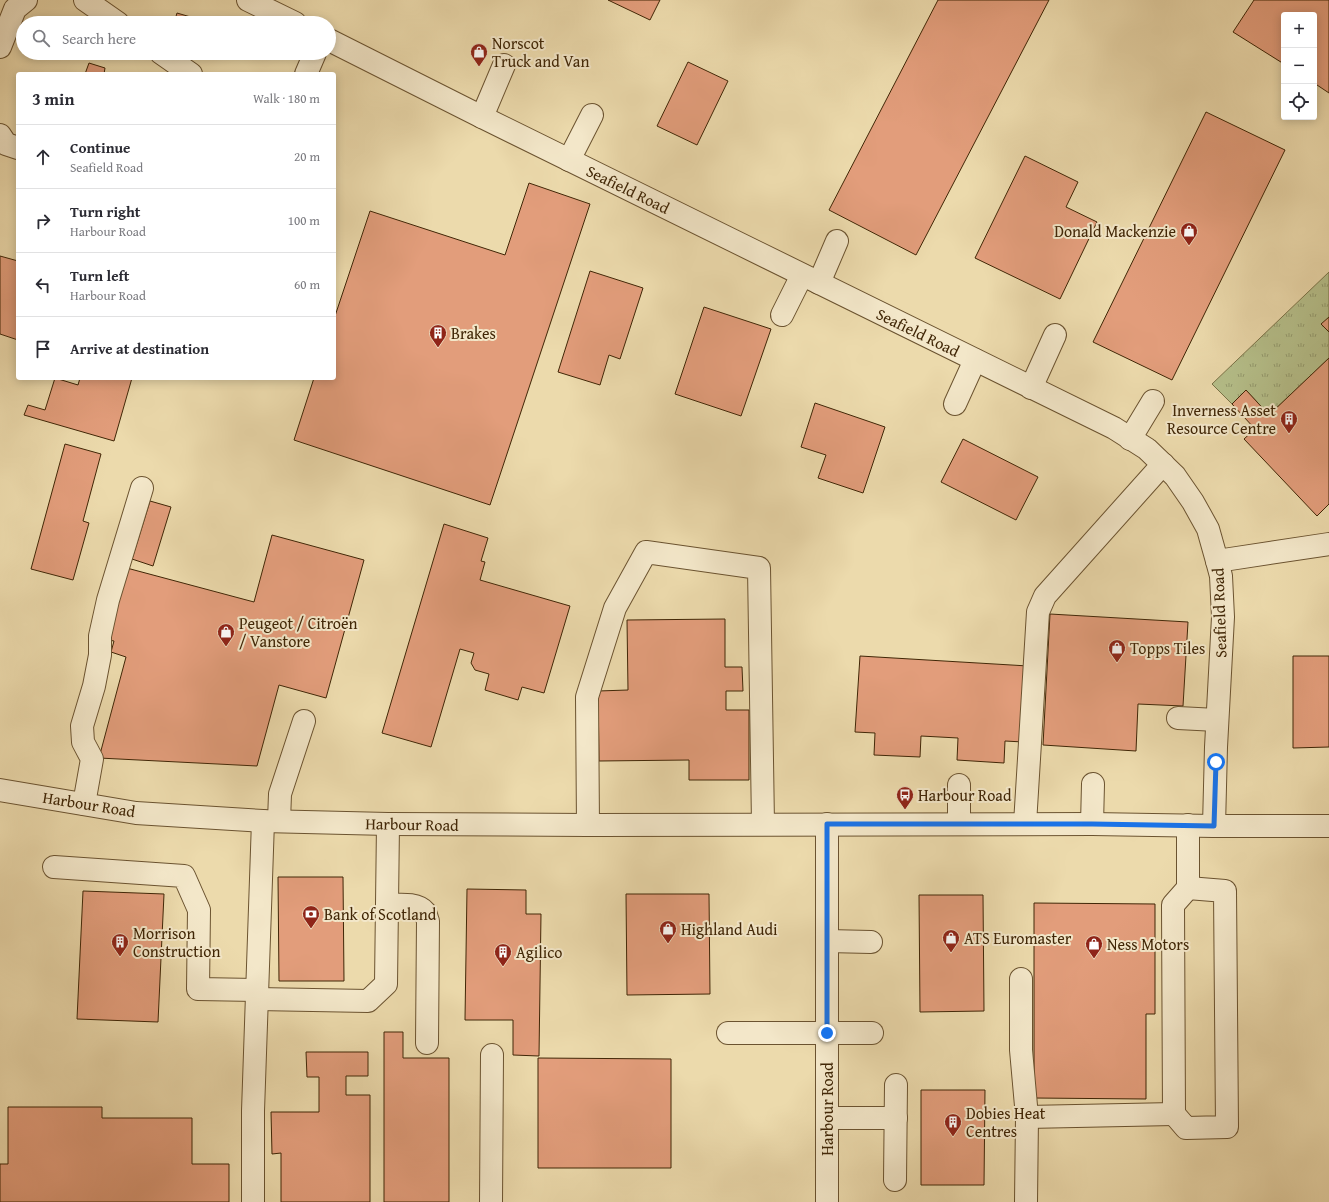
<!DOCTYPE html>
<html lang="en">
<head>
<meta charset="utf-8">
<style>
	:root { --surface:#fff; --page:#f2f2f3; --text:#2b2b33; --muted:#7c7c81; --line:#e1e1e2 }
	body { margin:0; font-family:"Gentium Book Plus",serif; background:var(--page); color:var(--text) }
	.controls { position:absolute; right:12px; top:12px; display:grid; overflow:hidden; border-radius:4px; box-shadow:0 2px 10px #0003 }
	.controls button { width:36px; height:36px; display:grid; place-items:center; padding:0; border:0; border-bottom:1px solid var(--line); background:var(--surface); color:var(--text); font:20px sans-serif }
	.stop { position:absolute; width:12px; height:12px; margin:-9px; border:3px solid #1a73e8; border-radius:50%; background:#fff }
	.stop.end { background:#1a73e8; border-color:#fff; box-shadow:0 1px 4px #0008 }
	.list { margin:0; padding:0; list-style:none }
	h2 { display:flex; justify-content:space-between; align-items:center; height:52px; margin:0; padding:0 16px; font-size:17px }
	h2 small { font-size:13px; font-weight:400; color:var(--muted) }
	.list li { display:grid; grid-template-columns:26px 1fr auto; gap:12px; align-items:center; box-sizing:border-box; height:64px; padding:0 16px; border-top:1px solid var(--line) }
	.list b { display:block; font-size:15px; white-space:nowrap }
	.list p { margin:0; font-size:13px; white-space:nowrap; color:var(--muted) }
	.list em { font-size:13px; font-style:normal; color:var(--muted) }
	.icon { flex:none; width:22px; height:22px; fill:none; stroke:currentColor; stroke-width:2; stroke-linecap:round; stroke-linejoin:round }
	.map { position:relative; flex:none; width:1329px; height:1202px; overflow:hidden }
	.search { position:absolute; background:var(--surface); box-shadow:0 2px 10px #0003; left:16px; top:16px; width:320px; height:44px; display:flex; align-items:center; gap:10px; box-sizing:border-box; padding:0 14px; border-radius:22px; color:var(--muted); font-size:15px }
	.panel { position:absolute; background:var(--surface); box-shadow:0 2px 10px #0003; left:16px; top:72px; width:320px; height:308px; border-radius:4px }
	.map>svg:first-child { display:block }
	.grass { fill:url(#grass-tufts); stroke:#7b7348 }
	.building { fill:#e29d7b; stroke:#402606 }
	.lines { fill:none; stroke-linecap:round; stroke-linejoin:round }
	.minor-casing { stroke:#6b5330; stroke-width:24 }
	.minor { stroke:#f3e7c9; stroke-width:22 }
	.route { stroke:#1a73e8; stroke-width:5 }
	.labels { text-anchor:middle; stroke-width:4; stroke-linejoin:round; paint-order:stroke }
	.poi-label { font-size:16px; fill:#402606; stroke:#f3e7c9; text-anchor:start }
	.street-label { font-size:16px; fill:#402606; stroke:#f3e7c9 }
</style>
</head>
<body>
<div class="map">
<svg width="1329" height="1202" viewBox="0 0 1329 1202">
	<defs>
		<pattern id="grass-tufts" width="24" height="20" patternUnits="userSpaceOnUse"><rect width="24" height="20" fill="#b6c08b"/><path d="M3 7l-1-3M5 7V3M7 7l1-3M15 17l-1-3M17 17v-4M19 17l1-3" fill="none" stroke="#959c70"/></pattern>
	</defs>
	<rect width="100%" height="100%" fill="#ecdaac"/>
	<filter id="stains"><feTurbulence type="fractalNoise" baseFrequency=".005" numOctaves="4"/><feColorMatrix values="0 0 0 0 .2 0 0 0 0 .09 0 0 0 0 .02 0 0 0 .5 -.17"/></filter>
	<radialGradient id="worn" r=".72"><stop offset=".6" stop-color="#630" stop-opacity="0"/><stop offset="1" stop-color="#630" stop-opacity=".3"/></radialGradient>
	<path class="grass" d="M1329,272V317L1322,324L1329,332V358L1269,415L1246,390L1232,404L1212,384Z"/>
	<g class="building">
		<path d="M608,0H660L650,20Z"/>
		<path d="M938,0H1049L916,255L829,210Z"/>
		<path d="M1254,0H1329V93L1314,83V15H1284V64L1233,32Z"/>
		<path d="M177,13L211,23H174Z"/>
		<path d="M688,62L728,81L697,145L657,126Z"/>
		<path d="M89,63L105,68L104,74H85Z"/>
		<path d="M1206,112L1285,150L1172,380L1093,342Z"/>
		<path d="M1025,156L1078,182L1066,207L1097,222L1060,299L975,258Z"/>
		<path d="M529,183L590,204L490,505L294,440L314,378H334V319L370,211L505,255Z"/>
		<path d="M0,256L18,261V340L0,334Z"/>
		<path d="M590,271L643,288L620,359L609,355L600,385L558,372Z"/>
		<path d="M704,307L771,329L741,416L675,394Z"/>
		<path d="M1329,317V332L1321,324Z"/>
		<path d="M1329,358V504L1317,516L1244,439L1255,429L1232,404L1246,390L1269,415Z"/>
		<path d="M55,378L78,385L80,378H132L114,441L24,415L28,405L45,410Z"/>
		<path d="M815,403L885,427L863,493L818,478L826,455L801,447Z"/>
		<path d="M963,439L1038,477L1016,520L941,482Z"/>
		<path d="M65,444L101,454L83,521L89,523L73,580L31,569Z"/>
		<path d="M150,501L171,507L153,566L132,559Z"/>
		<path d="M444,524L488,538L481,561L485,562L480,580L570,606L544,693L522,687L518,700L485,690L489,674L475,670L471,663L474,653L460,649L431,747L382,733Z"/>
		<path d="M272,535L364,560L326,698L279,685L257,766L99,758L126,657L111,652L114,641L103,639L123,567L254,602Z"/>
		<path d="M1050,614L1188,622L1183,706L1138,704L1136,751L1043,745Z"/>
		<path d="M725,619V667H742L743,691H726V710H749V780H689V760L599,761L598,691L628,690L627,620Z"/>
		<path d="M860,656L1028,666L1023,742L1005,741L1004,763L957,760L958,738L921,736L920,757L874,755L875,733L855,732Z"/>
		<path d="M1293,656H1329V747L1293,748Z"/>
		<path d="M278,877H343L344,981H279Z"/>
		<path d="M467,889L526,890V914H541L539,1056L513,1055V1020H465Z"/>
		<path d="M83,891L164,894L158,1022L77,1019Z"/>
		<path d="M626,894H709L710,994L627,995Z"/>
		<path d="M919,895H983L984,1011L920,1012Z"/>
		<path d="M1034,903L1155,904V1014H1146V1099L1034,1098Z"/>
		<path d="M384,1032H403V1058H449V1202H384Z"/>
		<path d="M306,1052H368V1076H346V1095H370V1202H281V1153L272,1154L271,1112H319V1077H307Z"/>
		<path d="M538,1058L671,1059V1168H538Z"/>
		<path d="M921,1090H985L984,1185H921Z"/>
		<path d="M8,1107H102V1118H192V1164H229V1202H0V1164H8Z"/>
	</g>
	<g class="lines">
		<g class="minor-casing">
			<g id="minor">
				<path d="M85,0L118,23"/>
				<path d="M248,0L295,23"/>
				<path d="M329,40L482,117L1114,428L1147,449L1175,476L1193,502L1208,529L1217,561L1221,576L1223,617L1216,747L1214,826"/>
				<path d="M0,47L15,9L26,0"/>
				<path d="M161,53L191,74"/>
				<path d="M306,74L315,53"/>
				<path d="M482,117L504,65"/>
				<path d="M0,135L6,144L18,148"/>
				<path d="M569,160L592,115"/>
				<path d="M819,283L837,241"/>
				<path d="M782,315L802,275"/>
				<path d="M1031,388L1055,335"/>
				<path d="M955,404L975,360"/>
				<path d="M1130,439L1153,401"/>
				<path d="M1217,561L1329,544"/>
				<path d="M1178,718L1217,720"/>
				<path d="M0,790L136,813L263,821L388,824L588,825L1092,824L1214,826H1329"/>
				<path d="M84,804L92,759L83,742L82,726L94,686L100,655V636L108,600L142,488"/>
				<path d="M279,821L280,794L304,721"/>
				<path d="M959,824V785"/>
				<path d="M1025,824L1038,612L1045,596L1163,464"/>
				<path d="M1092,824L1093,784"/>
				<path d="M588,825L587,697L615,608L646,552L759,568L763,824"/>
				<path d="M54,867L184,876L199,910L198,989L257,990"/>
				<path d="M387,905C398,905 417,902 425,912C426,914 427,919 428,921L427,1043"/>
				<path d="M827,941L871,942"/>
				<path d="M1021,979V1050L1027,1117L1026,1202"/>
				<path d="M257,999L368,1001L386,984L388,824"/>
				<path d="M728,1033H872"/>
				<path d="M1174,1114L1186,1128L1227,1127L1225,891L1188,888"/>
				<path d="M1027,1117L1174,1114L1173,905L1188,888V825"/>
				<path d="M827,1118H896"/>
				<path d="M895,1180L896,1085"/>
				<path d="M253,1202V1111L263,821"/>
				<path d="M491,1202L492,1055"/>
				<path d="M827,1202V824"/>
			</g>
		</g>
		<use href="#minor" class="minor"/>
	</g>
	<g class="lines">
		<path class="route" d="M827,1033V824H1092L1214,826L1216,762"/>
	</g>
	<defs>
		<g id="shop-pin" transform="scale(0.9)"><path d="M0 17L-7.5 6A9.5 9.5 0 1 1 7.5 6Z" fill="#8f2418" stroke="#f3e7c9"/><path d="M-5-2.5h2.3a2.7 3.5 0 0 1 5.4 0H5L5.5 6h-11ZM-1.5-2.5h3a1.5 2.3 0 0 0-3 0Z" fill="#fff"/></g>
		<g id="building-pin" transform="scale(0.9)"><path d="M0 17L-7.5 6A9.5 9.5 0 1 1 7.5 6Z" fill="#8f2418" stroke="#f3e7c9"/><path d="M-4-6H4V6H1V3H-1V6H-4ZM-2.5-4.3h1.7v1.8h-1.7ZM.8-4.3h1.7v1.8H.8ZM-2.5-1h1.7V.8h-1.7ZM.8-1h1.7V.8H.8Z" fill="#fff"/></g>
		<g id="bus-pin" transform="scale(0.9)"><path d="M0 17L-7.5 6A9.5 9.5 0 1 1 7.5 6Z" fill="#8f2418" stroke="#f3e7c9"/><path d="M-5-6H5V4H4V6H2V4H-2V6H-4V4H-5ZM-3.5-4V0h7V-4ZM-3.5 1.2v1.5H-2V1.2ZM2 1.2v1.5H3.5V1.2Z" fill="#fff"/></g>
		<g id="bank-pin" transform="scale(0.9)"><path d="M0 17L-7.5 6A9.5 9.5 0 1 1 7.5 6Z" fill="#8f2418" stroke="#f3e7c9"/><path d="M-6-4H6V4H-6ZM0-2.3a2.3 2.3 0 1 0 0 4.6a2.3 2.3 0 1 0 0-4.6Z" fill="#fff"/></g>
	</defs>
	<g fill-rule="evenodd">
		<use href="#shop-pin" x="479" y="52"/>
		<use href="#shop-pin" x="1189" y="231"/>
		<use href="#building-pin" x="438" y="333"/>
		<use href="#building-pin" x="1289" y="419"/>
		<use href="#shop-pin" x="226" y="632"/>
		<use href="#shop-pin" x="1117" y="648"/>
		<use href="#bus-pin" x="905" y="795"/>
		<use href="#bank-pin" x="311" y="914"/>
		<use href="#shop-pin" x="668" y="929"/>
		<use href="#shop-pin" x="951" y="938"/>
		<use href="#building-pin" x="120" y="942"/>
		<use href="#shop-pin" x="1094" y="944"/>
		<use href="#building-pin" x="503" y="952"/>
		<use href="#building-pin" x="953" y="1122"/>
	</g>
	<g class="labels">
		<g class="poi-label">
			<text x="492" y="49">Norscot<tspan x="492" dy="18">Truck and Van</tspan></text>
			<text x="1176" y="237" text-anchor="end">Donald Mackenzie</text>
			<text x="451" y="339">Brakes</text>
			<text x="1276" y="416" text-anchor="end">Inverness Asset<tspan x="1276" dy="18">Resource Centre</tspan></text>
			<text x="239" y="629">Peugeot / Citroën<tspan x="239" dy="18">/ Vanstore</tspan></text>
			<text x="1130" y="654">Topps Tiles</text>
			<text x="918" y="801">Harbour Road</text>
			<text x="324" y="920">Bank of Scotland</text>
			<text x="681" y="935">Highland Audi</text>
			<text x="133" y="939">Morrison<tspan x="133" dy="18">Construction</tspan></text>
			<text x="964" y="944">ATS Euromaster</text>
			<text x="1107" y="950">Ness Motors</text>
			<text x="516" y="958">Agilico</text>
			<text x="966" y="1119">Dobies Heat<tspan x="966" dy="18">Centres</tspan></text>
		</g>
		<g class="street-label">
			<text transform="translate(628 189) rotate(26)" y="6">Seafield Road</text>
			<text transform="translate(918 332) rotate(26)" y="6">Seafield Road</text>
			<text transform="translate(1219 613) rotate(-92)" y="6">Seafield Road</text>
			<text transform="translate(89 804) rotate(9)" y="6">Harbour Road</text>
			<text transform="translate(412 824) rotate(1)" y="6">Harbour Road</text>
			<text transform="translate(827 1109) rotate(-90)" y="6">Harbour Road</text>
		</g>
	</g>
	<rect width="100%" height="100%" filter="url(#stains)"/>
	<rect width="100%" height="100%" fill="url(#worn)"/>
</svg>
<div class="controls">
<button>+</button>
<button>−</button>
<button><svg class="icon" aria-label="locate" viewBox="0 0 24 24"><circle cx="12" cy="12" r="6"/><path d="M12 2v4M12 18v4M2 12h4M18 12h4"/></svg></button>
</div>
<div class="stop" style="left:1216px;top:762px"></div>
<div class="stop end" style="left:827px;top:1033px"></div>
<div class="search"><svg class="icon" aria-label="search" viewBox="0 0 24 24"><circle cx="10" cy="10" r="6"/><path d="M15 15l6 6"/></svg>Search here</div>
<section class="panel">
<h2>3 min<small>Walk · 180 m</small></h2>
<ul class="list">
<li><svg class="icon" aria-label="ahead" viewBox="0 0 24 24"><path d="M12 20V5M6 11l6-6 6 6"/></svg><div><b>Continue</b><p>Seafield Road</p></div><em>20 m</em></li>
<li><svg class="icon" aria-label="right" viewBox="0 0 24 24"><path d="M7 20v-9h11M14 6l5 5-5 5"/></svg><div><b>Turn right</b><p>Harbour Road</p></div><em>100 m</em></li>
<li><svg class="icon" aria-label="left" viewBox="0 0 24 24"><path d="M17 20v-9H6M10 6l-5 5 5 5"/></svg><div><b>Turn left</b><p>Harbour Road</p></div><em>60 m</em></li>
<li><svg class="icon" aria-label="arrive" viewBox="0 0 24 24"><path d="M6 21V4h12l-3 4 3 4H6"/></svg><div><b>Arrive at destination</b></div></li>
</ul>
</section>
</div>
</body>
</html>
